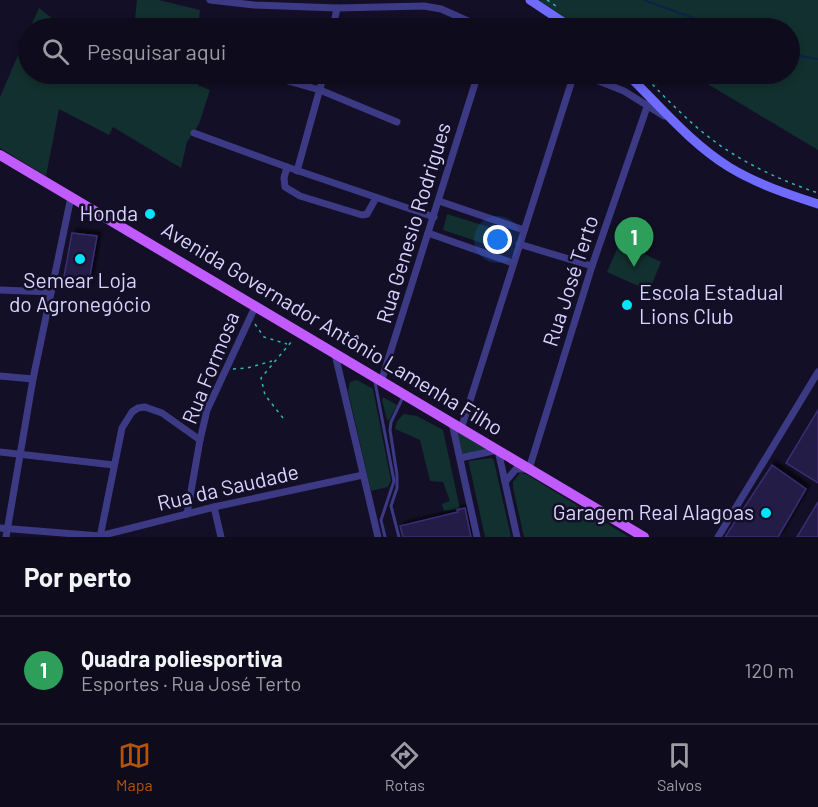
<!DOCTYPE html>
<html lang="pt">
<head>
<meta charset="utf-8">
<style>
	:root { --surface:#0e0b1c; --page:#1c1929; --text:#f1f3f6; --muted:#9b9ba3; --line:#2e2b3b; --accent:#b45309 }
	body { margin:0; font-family:Barlow,sans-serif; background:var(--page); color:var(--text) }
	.you { position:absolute; left:498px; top:240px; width:21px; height:21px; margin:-15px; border:4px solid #fff; border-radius:50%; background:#1a73e8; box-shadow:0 0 0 9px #1a73e833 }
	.badge { display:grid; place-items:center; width:39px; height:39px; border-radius:50%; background:var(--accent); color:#fff; font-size:20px; font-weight:700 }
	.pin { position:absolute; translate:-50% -50px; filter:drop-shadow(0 2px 3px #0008) }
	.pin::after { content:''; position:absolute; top:32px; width:21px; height:18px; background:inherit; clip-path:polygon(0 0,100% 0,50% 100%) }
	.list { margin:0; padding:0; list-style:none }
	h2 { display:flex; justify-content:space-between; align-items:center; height:78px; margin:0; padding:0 24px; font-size:26px }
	h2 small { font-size:20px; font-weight:400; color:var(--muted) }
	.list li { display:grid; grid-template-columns:39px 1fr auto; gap:18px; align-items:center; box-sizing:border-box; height:108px; padding:0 24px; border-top:2px solid var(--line) }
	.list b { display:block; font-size:22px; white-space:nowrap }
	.list p { margin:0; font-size:20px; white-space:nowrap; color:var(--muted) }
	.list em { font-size:20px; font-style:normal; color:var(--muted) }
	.icon { flex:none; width:33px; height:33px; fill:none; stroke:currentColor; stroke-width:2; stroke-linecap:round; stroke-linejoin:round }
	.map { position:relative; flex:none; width:818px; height:537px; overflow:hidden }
	.search { position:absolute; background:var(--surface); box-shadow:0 3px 9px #0003; left:18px; right:18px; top:18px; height:66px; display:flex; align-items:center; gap:15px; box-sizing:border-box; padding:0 21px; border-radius:33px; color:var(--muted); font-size:22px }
	.sheet { height:186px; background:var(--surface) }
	nav { display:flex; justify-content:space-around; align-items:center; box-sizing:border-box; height:84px; border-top:2px solid var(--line); background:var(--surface); font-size:16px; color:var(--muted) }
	nav a { display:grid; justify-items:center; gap:3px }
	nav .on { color:var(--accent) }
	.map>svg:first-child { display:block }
	.green { fill:#12302f }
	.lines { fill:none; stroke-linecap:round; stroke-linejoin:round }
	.stream { stroke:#0c2248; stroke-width:2 }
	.building { fill:#241b47; stroke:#3b2d73; stroke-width:1.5; filter:url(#shadow) }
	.path { stroke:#2fb8b0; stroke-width:1.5; stroke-dasharray:3 4.5; stroke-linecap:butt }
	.service { stroke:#3d3a85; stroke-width:3 }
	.minor { stroke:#3d3a85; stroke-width:7 }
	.secondary { stroke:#6f6bff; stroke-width:9 }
	.primary { stroke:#c25bff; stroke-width:10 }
	.poi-dot { fill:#00e5ff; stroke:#130f26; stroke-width:2 }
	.labels { text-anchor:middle; stroke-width:5; stroke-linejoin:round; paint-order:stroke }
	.poi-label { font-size:21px; fill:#d9d4ff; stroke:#130f26; text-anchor:end }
	.street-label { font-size:21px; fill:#d9d4ff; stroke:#130f26 }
</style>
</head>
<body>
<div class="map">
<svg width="818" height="537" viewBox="0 0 818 537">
	<defs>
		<filter id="shadow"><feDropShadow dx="4" dy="-4" stdDeviation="1.5" flood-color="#0009"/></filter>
	</defs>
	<rect width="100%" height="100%" fill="#130f26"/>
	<g class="green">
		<path d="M137,0H159L200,10L198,28H134Z"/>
		<path d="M539,0H818V150L691,74H790V28H578Z"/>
		<path d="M39,8L64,28H30Z"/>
		<path d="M28,32V74H200L198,85L210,90L199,124L187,142L181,168L113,127L109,135L59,109L46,176L0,148V97Z"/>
		<path d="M639,74H662L656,86Z"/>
		<path d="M447,214L511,234L506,251L443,230Z"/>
		<path d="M620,242L661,262L649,291L607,272Z"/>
		<path d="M357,380L373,389L391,481L388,487L371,491L348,391L350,382Z"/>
		<path d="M383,397L397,405L389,420H387L382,400Z"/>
		<path d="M404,414L417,416L443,430L460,509L444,511L442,504L450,501L443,482L430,481L420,440L395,429L397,421Z"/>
		<path d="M452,423L498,450L460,458Z"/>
		<path d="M492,458L494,461L511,537H485L469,464V461Z"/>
		<path d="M520,473L526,474L629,537H524L513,488V482Z"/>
	</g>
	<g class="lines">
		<g class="stream">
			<path d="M644,0L721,28"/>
			<path d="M790,54L818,59"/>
		</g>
	</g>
	<g class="building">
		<path d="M72,233L97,236L88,287L63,282Z"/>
		<path d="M818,410V483L786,463Z"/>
		<path d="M772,465L806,489L778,537H725Z"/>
		<path d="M818,502V537H797Z"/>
		<path d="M465,508L471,537H403L400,526L458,512L457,510Z"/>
	</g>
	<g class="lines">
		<g class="path">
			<path d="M547,0L556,6"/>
			<path d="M579,24L586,28"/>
			<path d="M642,74C665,97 688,122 714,141C745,164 782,181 818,193"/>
			<path d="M255,324L264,337L287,344"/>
			<path d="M233,369L247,368L272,361"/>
			<path d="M283,418L265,395L261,378L292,341"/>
		</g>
		<g class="service">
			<path d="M375,382L394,481L381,520L385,537"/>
			<path d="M399,537L391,506L397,488V475L390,430L391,422L403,397"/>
		</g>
		<g class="minor">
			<path d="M210,0L254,5L337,8L424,6L441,9L484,28"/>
			<path d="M333,28L337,8"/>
			<path d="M263,74L320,90L397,122"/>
			<path d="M581,74L624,91L664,116"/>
			<path d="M194,133L287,167L434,217"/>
			<path d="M287,167L284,178L285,187L300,196L362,215L367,214L376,198"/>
			<path d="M297,171L324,74"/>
			<path d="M439,201L524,230"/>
			<path d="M428,233L513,263"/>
			<path d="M519,244L592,266"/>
			<path d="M0,290L51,292"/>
			<path d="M335,354L378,537"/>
			<path d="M0,376L33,379"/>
			<path d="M381,382L478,74"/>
			<path d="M452,423L477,537"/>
			<path d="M461,429L574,74"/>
			<path d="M0,452L114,465"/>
			<path d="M460,458L498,450L517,537"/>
			<path d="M505,482L516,469H529L592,266L648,104"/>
			<path d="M214,507L221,537"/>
			<path d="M187,514L200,440L207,410L255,307"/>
			<path d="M0,528L100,536L214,507L363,475"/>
			<path d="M6,537L33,379L71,197"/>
			<path d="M100,537L122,428L132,412L138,408L145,407L162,413L200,440"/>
			<path d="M718,537L818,372"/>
		</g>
		<g class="secondary">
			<path d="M530,0L572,28"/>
			<path d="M627,74C659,105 690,143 729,167C757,184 787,194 818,204"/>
		</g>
		<path class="primary" d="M0,155L644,537"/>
	</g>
	<g class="poi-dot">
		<circle cx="150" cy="214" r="6"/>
		<circle cx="80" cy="259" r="6"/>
		<circle cx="627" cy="305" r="6"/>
		<circle cx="766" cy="513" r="6"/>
	</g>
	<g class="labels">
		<g class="poi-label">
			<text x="138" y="221">Honda</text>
			<text x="80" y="288" text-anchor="middle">Semear Loja<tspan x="80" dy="24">do Agronegócio</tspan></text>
			<text x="639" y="300" text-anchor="start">Escola Estadual<tspan x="639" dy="24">Lions Club</tspan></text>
			<text x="754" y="520">Garagem Real Alagoas</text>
		</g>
		<g class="street-label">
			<text transform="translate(414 223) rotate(-73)" y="7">Rua Genesio Rodrigues</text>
			<text transform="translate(571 281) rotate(-72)" y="7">Rua José Terto</text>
			<text transform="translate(332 329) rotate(31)" y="7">Avenida Governador Antônio Lamenha Filho</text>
			<text transform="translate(211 368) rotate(-68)" y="7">Rua Formosa</text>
			<text transform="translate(228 488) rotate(-13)" y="7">Rua da Saudade</text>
		</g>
	</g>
</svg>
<div class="you"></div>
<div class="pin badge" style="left:634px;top:267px;background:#2e9e5b">1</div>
<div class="search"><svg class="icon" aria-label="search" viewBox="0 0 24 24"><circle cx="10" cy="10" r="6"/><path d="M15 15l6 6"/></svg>Pesquisar aqui</div>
</div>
<section class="sheet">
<h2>Por perto<small></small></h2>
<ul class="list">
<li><span class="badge" style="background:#2e9e5b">1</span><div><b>Quadra poliesportiva</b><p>Esportes · Rua José Terto</p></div><em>120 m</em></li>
</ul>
</section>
<nav>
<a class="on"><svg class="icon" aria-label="map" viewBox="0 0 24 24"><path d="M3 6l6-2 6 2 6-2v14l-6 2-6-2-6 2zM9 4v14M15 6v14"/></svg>Mapa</a>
<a><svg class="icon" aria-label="directions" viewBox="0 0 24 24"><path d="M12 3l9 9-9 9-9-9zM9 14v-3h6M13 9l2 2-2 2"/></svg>Rotas</a>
<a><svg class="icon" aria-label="saved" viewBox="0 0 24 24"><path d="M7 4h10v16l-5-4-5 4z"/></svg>Salvos</a>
</nav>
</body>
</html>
